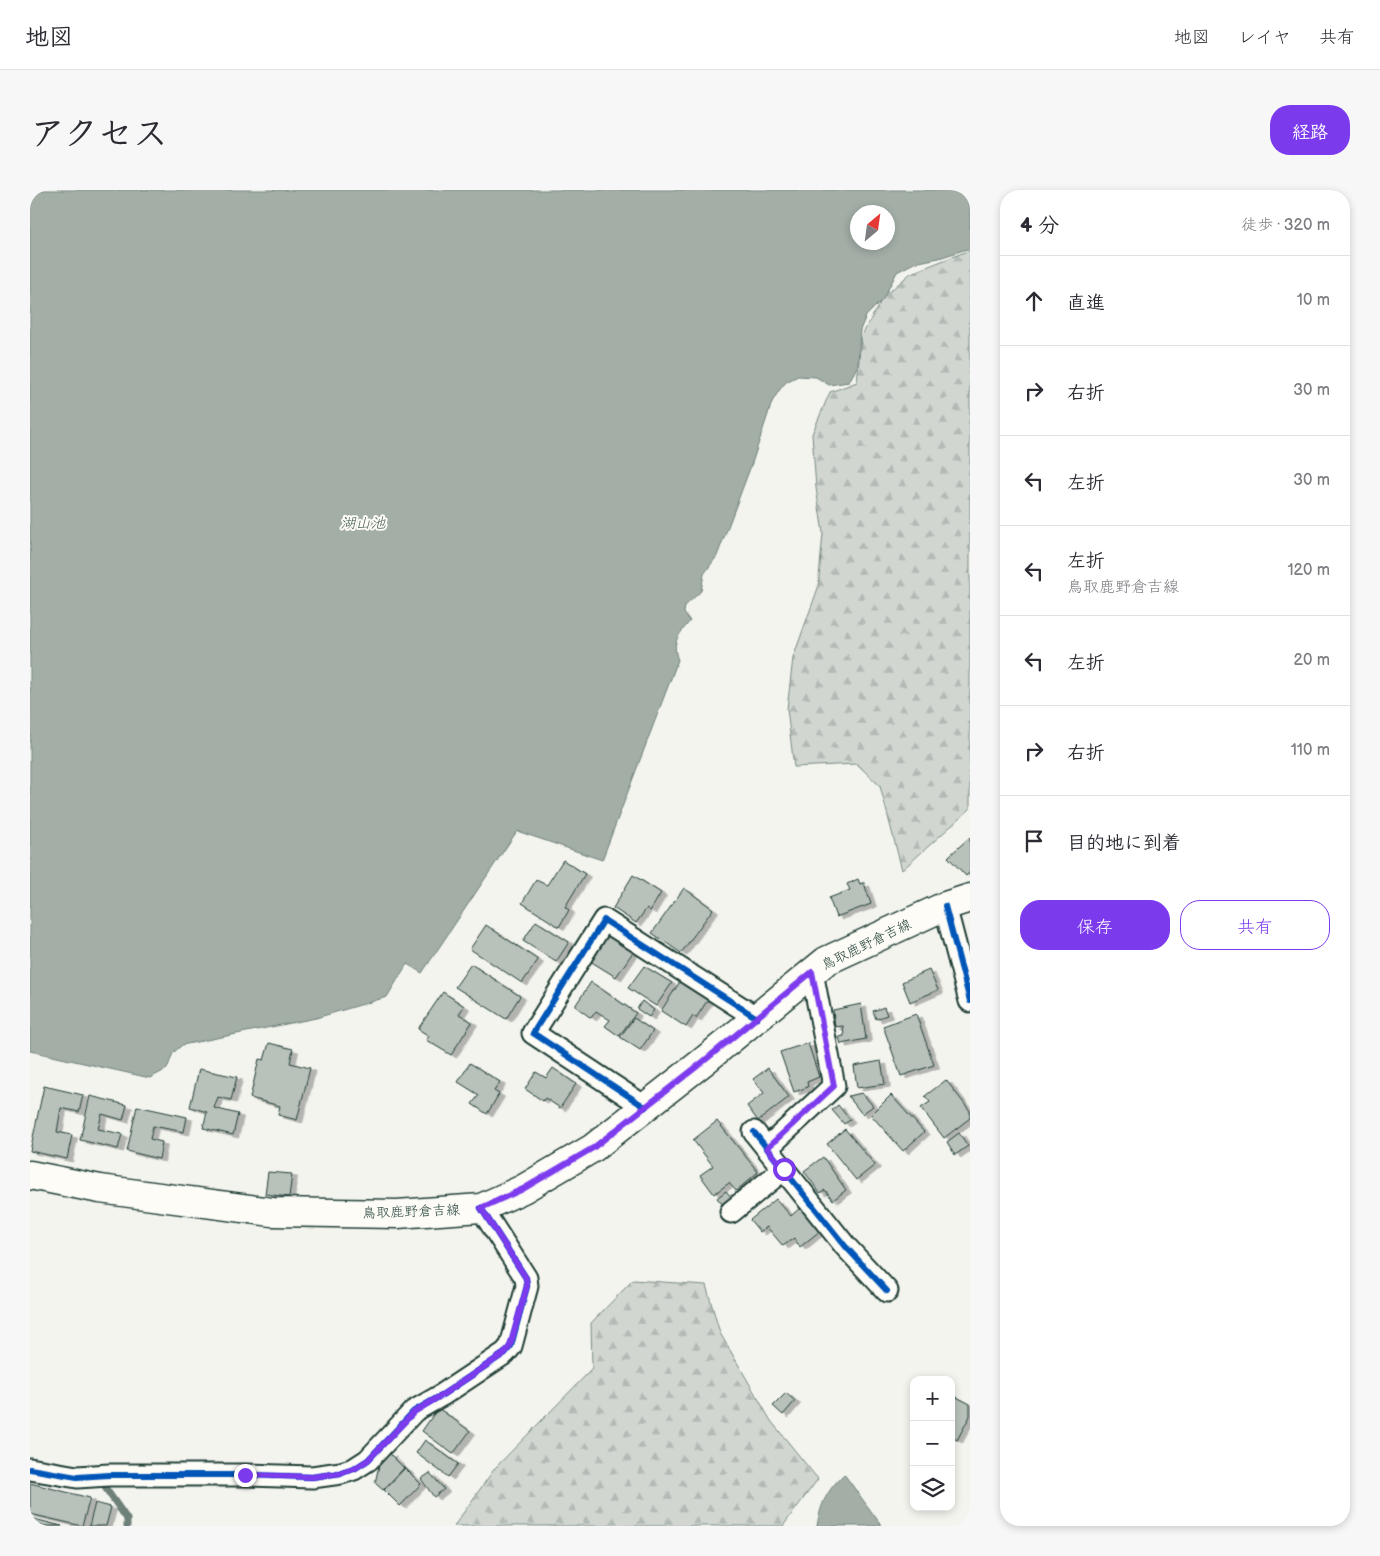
<!DOCTYPE html>
<html lang="ja">
<head>
<meta charset="utf-8">
<style>
	:root { --surface:#fff; --page:#f7f7f7; --text:#2b2b33; --muted:#7c7c81; --line:#e1e1e2; --accent:#7c3aed }
	body { margin:0; font-family:"Balsamiq Sans","Klee One",sans-serif; background:var(--page); color:var(--text) }
	.controls { position:absolute; right:15px; bottom:15px; display:grid; overflow:hidden; border-radius:10px; box-shadow:0 2px 8px #0003 }
	.controls button { width:45px; height:45px; display:grid; place-items:center; padding:0; border:0; border-bottom:1px solid var(--line); background:var(--surface); color:var(--text); font:25px sans-serif }
	.compass { position:absolute; left:820px; top:15px; width:45px; height:45px; border-radius:50%; background:var(--surface); box-shadow:0 2px 8px #0003; rotate:29deg }
	.stop { position:absolute; width:15px; height:15px; margin:-11px; border:4px solid #7c3aed; border-radius:50%; background:#fff }
	.stop.end { background:#7c3aed; border-color:#fff; box-shadow:0 1px 5px #0008 }
	.list { margin:0; padding:0; list-style:none }
	h2 { display:flex; justify-content:space-between; align-items:center; height:65px; margin:0; padding:0 20px; font-size:21px }
	h2 small { font-size:16px; font-weight:400; color:var(--muted) }
	.list li { display:grid; grid-template-columns:32px 1fr auto; gap:15px; align-items:center; box-sizing:border-box; height:90px; padding:0 20px; border-top:1px solid var(--line) }
	.list b { display:block; font-size:19px; white-space:nowrap }
	.list p { margin:0; font-size:16px; white-space:nowrap; color:var(--muted) }
	.list em { font-size:16px; font-style:normal; color:var(--muted) }
	.actions { display:flex; gap:10px; padding:15px 20px }
	.actions a { flex:1; padding:11px 0; border:1px solid var(--accent); border-radius:20px; text-align:center; font-size:18px; color:var(--accent) }
	.actions .main { background:var(--accent); color:#fff }
	.icon { flex:none; width:28px; height:28px; fill:none; stroke:currentColor; stroke-width:2; stroke-linecap:round; stroke-linejoin:round }
	.map { position:relative; flex:none; width:940px; height:1336px; overflow:hidden; border-radius:20px }
	header { display:flex; align-items:center; gap:30px; box-sizing:border-box; height:70px; padding:0 25px; background:var(--surface); border-bottom:1px solid var(--line) }
	header strong { font-size:24px }
	nav { display:flex; gap:28px; margin-inline-start:auto; font-size:18px }
	.intro { display:flex; align-items:center; justify-content:space-between; box-sizing:border-box; height:120px; padding:0 30px }
	h1 { margin:0; font-size:35px }
	.button { padding:12px 22px; border-radius:20px; background:var(--accent); color:#fff; font-size:18px; font-weight:700 }
	main { display:flex; gap:30px; padding:0 30px }
	aside { flex:1; background:var(--surface); border-radius:20px; box-shadow:0 2px 8px #0003 }
	.map>svg:first-child { display:block }
	.forest { fill:url(#forest-firs); stroke:#788a82 }
	.water { fill:#a3aea7; stroke:#6e8179; fill-rule:evenodd }
	.lines { fill:none; stroke-linecap:round; stroke-linejoin:round }
	.stream { stroke:#6e8179; stroke-width:7 }
	.building { fill:#b9c1bb; stroke:#1f3d34; filter:url(#shadow) }
	.minor-casing { stroke:#1f3d34; stroke-width:25 }
	.primary-casing { stroke:#1f3d34; stroke-width:31 }
	.minor { stroke:#fdfcf7; stroke-width:21 }
	.primary { stroke:#fdfcf7; stroke-width:28 }
	.cycleway-casing { stroke:#fdfcf7; stroke-width:9 }
	.cycleway { stroke:#0057b8; stroke-width:6 }
	.route { stroke:#7c3aed; stroke-width:6 }
	.labels { text-anchor:middle; stroke-width:4; stroke-linejoin:round; paint-order:stroke }
	.street-label { font-size:14px; fill:#1f3d34; stroke:#fdfcf7 }
	.water-label { font-size:15px; font-style:italic; fill:#475f56; stroke:#fdfcf7 }
</style>
</head>
<body>
<header>
<strong>地図</strong>
<nav><a>地図</a><a>レイヤ</a><a>共有</a></nav>
</header>
<div class="intro"><h1>アクセス</h1><a class="button">経路</a></div>
<main>
<div class="map">
<svg width="940" height="1336" viewBox="0 0 940 1336">
	<defs>
		<pattern id="forest-firs" width="22" height="20" patternUnits="userSpaceOnUse" patternTransform="scale(1.25)"><rect width="22" height="20" fill="#d1d6d1"/><path d="M5 1l3.5 6h-7zM16 11l3.5 6h-7z" fill="#b3b9b4"/></pattern>
		<filter id="shadow"><feDropShadow dx="5.5" dy="3" stdDeviation="0" flood-color="#0004"/></filter>
	</defs>
	<rect width="100%" height="100%" fill="#f4f4ef"/>
	<filter id="ink" filterUnits="userSpaceOnUse"><feTurbulence type="fractalNoise" baseFrequency=".02" numOctaves="2"/><feDisplacementMap in="SourceGraphic" scale="10" xChannelSelector="R" yChannelSelector="G"/><feConvolveMatrix kernelMatrix="1 2 1 2 8 2 1 2 1" color-interpolation-filters="sRGB"/></filter>
	<g filter="url(#ink)">
		<g class="forest">
			<path d="M940,60V619L872,680L850,596L827,574L764,577L757,519L763,468L788,398L793,343L786,298L782,244L800,202L827,192L831,147L853,107L881,83Z"/>
			<path d="M603,1090L676,1095L690,1143L741,1231L788,1289L753,1336H424L465,1278L562,1179L561,1133Z"/>
		</g>
		<g class="water">
			<path d="M0,0H940V58L909,68L884,73L867,82L853,109L836,126L830,140L828,175L819,192L799,195L786,187L768,186L756,192L748,202L742,212L722,273L687,366L674,384L671,401L655,416L654,423L660,431C649,445 641,451 648,470L572,670L487,641L392,783L377,774L357,807L286,828L152,855L143,863L137,879L120,888L0,861ZM828,22H858V52H828Z"/>
			<path d="M814,1284L852,1336H787C791,1312 797,1301 814,1284Z"/>
		</g>
		<g class="lines">
			<path class="stream" d="M74,1296L97,1329V1336"/>
		</g>
		<g class="building">
			<path d="M940,647V682L936,686L918,667Z"/>
			<path d="M533,670L555,684L535,717L539,720L529,737L492,713L506,690L517,695Z"/>
			<path d="M603,685L631,703L620,721L617,718L606,733L583,718Z"/>
			<path d="M828,689L830,694L834,693L841,714L806,727L799,708L820,700L817,694Z"/>
			<path d="M654,698L683,719L651,763L622,743Z"/>
			<path d="M506,731L539,752L526,772L493,751Z"/>
			<path d="M456,735L508,770L492,793L440,759Z"/>
			<path d="M577,745L603,762L586,787L560,771Z"/>
			<path d="M441,774L490,806L476,829L425,797Z"/>
			<path d="M614,776L642,793L626,816L598,798Z"/>
			<path d="M899,780L908,800L880,812L872,792Z"/>
			<path d="M651,790L679,808L666,828L663,826L656,837L631,821Z"/>
			<path d="M561,792L606,823L589,846L575,836L580,830L566,821L561,828L545,816Z"/>
			<path d="M413,802L434,816L429,824L442,832L421,865L396,850L399,846L388,839Z"/>
			<path d="M612,811L624,820L619,827L607,819Z"/>
			<path d="M831,814L836,849L811,854L809,847L814,846L813,836L805,837L803,820Z"/>
			<path d="M854,817L857,825L846,829L843,821Z"/>
			<path d="M886,824L904,875L871,886L853,836Z"/>
			<path d="M604,828L623,841L610,860L590,847Z"/>
			<path d="M239,853L263,859L260,873L280,878L267,930L248,925L250,916L220,908L229,869L234,870Z"/>
			<path d="M778,853L789,887L777,892L778,897L764,902L750,862Z"/>
			<path d="M851,871L855,894L827,898L824,876Z"/>
			<path d="M440,873L470,892L464,901L469,904L457,924L442,914L449,905L428,892Z"/>
			<path d="M523,878L546,894L530,918L515,908L513,911L495,899L506,882L516,888Z"/>
			<path d="M738,878L759,907L728,931L717,916L734,903L723,889Z"/>
			<path d="M169,879L207,887L201,910L188,907L184,918L208,924L203,945L173,938L177,922L160,917Z"/>
			<path d="M916,890L940,921V928L914,948L891,918L900,912L895,906Z"/>
			<path d="M14,896L53,905L49,922L31,918L27,942L42,945L37,969L0,961Z"/>
			<path d="M832,903L843,916L832,924L818,906Z"/>
			<path d="M861,905L894,942L873,961L841,925Z"/>
			<path d="M60,906L97,915L93,930L72,924L68,939L92,944L88,959L50,950Z"/>
			<path d="M808,915L820,930L814,934L802,920Z"/>
			<path d="M107,916L157,927L154,942L123,936L120,949L132,952L129,969L97,961Z"/>
			<path d="M687,931L728,982L706,1001L699,993L684,1004L670,985L683,976L663,950Z"/>
			<path d="M815,939L845,975L826,990L797,954Z"/>
			<path d="M929,943L938,956L925,965L917,952Z"/>
			<path d="M793,967L816,1000L803,1010L795,1000L790,1003L774,981Z"/>
			<path d="M238,982L262,984L259,1007L235,1004Z"/>
			<path d="M696,1001L702,1008L693,1015L687,1008Z"/>
			<path d="M746,1009L761,1026L772,1016L791,1040L770,1057L764,1048L753,1056L737,1037L730,1042L720,1030Z"/>
			<path d="M756,1203L765,1211L753,1225L743,1216Z"/>
			<path d="M921,1204L940,1214V1226L927,1250L921,1247Z"/>
			<path d="M408,1218L440,1241L423,1264L392,1241Z"/>
			<path d="M395,1250L428,1274L418,1287L386,1263Z"/>
			<path d="M359,1263L374,1278L353,1300L345,1293L350,1271Z"/>
			<path d="M375,1278L391,1294L370,1316L354,1300Z"/>
			<path d="M400,1283L414,1299L404,1307L391,1289Z"/>
			<path d="M0,1293L60,1308L52,1336L0,1324Z"/>
			<path d="M65,1313L81,1317L76,1336H59Z"/>
			<path d="M0,1328L32,1336H0Z"/>
		</g>
		<g class="lines">
			<g class="minor-casing">
				<g id="minor">
					<path d="M915,716L940,811"/>
					<path d="M615,917L503,843L574,730L727,828"/>
					<path d="M724,942L816,1057L857,1101"/>
					<path d="M737,958L804,896L782,782"/>
					<path d="M701,1022L754,979"/>
					<path d="M0,1279L47,1287L79,1285H215L282,1287L311,1283L324,1279L338,1270L384,1221L412,1205L475,1163L481,1156L497,1096L496,1088L451,1018"/>
				</g>
			</g>
			<g class="primary-casing">
				<path id="primary" d="M0,985L70,999L242,1022L367,1024L451,1018L493,999L563,958L674,871L796,771L915,716L940,708"/>
			</g>
			<use href="#minor" class="minor"/>
			<use href="#primary" class="primary"/>
			<g class="cycleway-casing">
				<g id="cycleway">
					<path d="M915,716L940,811"/>
					<path d="M615,917L503,843L574,730L727,828"/>
					<path d="M724,942L816,1057L857,1101"/>
					<path d="M0,1279L47,1287L79,1285H215L282,1287L311,1283L324,1279L338,1270L384,1221L412,1205L475,1163L481,1156L497,1096L496,1088L451,1018"/>
				</g>
			</g>
			<use href="#cycleway" class="cycleway"/>
		</g>
	</g>
	<g class="lines" filter="url(#ink)">
		<path class="route" d="M215,1285L282,1287L311,1283L324,1279L338,1270L384,1222L412,1205L475,1163L480,1156L497,1096L496,1088L451,1018L493,999L563,958L674,871L782,782L804,896L737,958L754,979"/>
	</g>
	<g class="labels">
		<g class="street-label">
			<text transform="translate(836 754) rotate(-26)" y="5">鳥取鹿野倉吉線</text>
			<text transform="translate(381 1021) rotate(-2)" y="5">鳥取鹿野倉吉線</text>
		</g>
		<g class="water-label">
			<text x="333" y="338">湖山池</text>
		</g>
	</g>
</svg>
<div class="controls">
<button>+</button>
<button>−</button>
<button><svg class="icon" aria-label="layers" viewBox="0 0 24 24"><path d="M12 4l9 5-9 5-9-5zM3 14l9 5 9-5"/></svg></button>
</div>
<svg class="compass" viewBox="-18 -18 36 36"><path d="M0-13l5 13h-10z" fill="#e53935"/><path d="M0 13l5-13h-10z" fill="#7c7c81"/></svg>
<div class="stop" style="left:754px;top:979px"></div>
<div class="stop end" style="left:215px;top:1285px"></div>
</div>
<aside>
<h2>4 分<small>徒歩 · 320 m</small></h2>
<ul class="list">
<li><svg class="icon" aria-label="ahead" viewBox="0 0 24 24"><path d="M12 20V5M6 11l6-6 6 6"/></svg><div><b>直進</b></div><em>10 m</em></li>
<li><svg class="icon" aria-label="right" viewBox="0 0 24 24"><path d="M7 20v-9h11M14 6l5 5-5 5"/></svg><div><b>右折</b></div><em>30 m</em></li>
<li><svg class="icon" aria-label="left" viewBox="0 0 24 24"><path d="M17 20v-9H6M10 6l-5 5 5 5"/></svg><div><b>左折</b></div><em>30 m</em></li>
<li><svg class="icon" aria-label="left" viewBox="0 0 24 24"><path d="M17 20v-9H6M10 6l-5 5 5 5"/></svg><div><b>左折</b><p>鳥取鹿野倉吉線</p></div><em>120 m</em></li>
<li><svg class="icon" aria-label="left" viewBox="0 0 24 24"><path d="M17 20v-9H6M10 6l-5 5 5 5"/></svg><div><b>左折</b></div><em>20 m</em></li>
<li><svg class="icon" aria-label="right" viewBox="0 0 24 24"><path d="M7 20v-9h11M14 6l5 5-5 5"/></svg><div><b>右折</b></div><em>110 m</em></li>
<li><svg class="icon" aria-label="arrive" viewBox="0 0 24 24"><path d="M6 21V4h12l-3 4 3 4H6"/></svg><div><b>目的地に到着</b></div></li>
</ul>
<div class="actions"><a class="main">保存</a><a>共有</a></div>
</aside>
</main>
</body>
</html>
